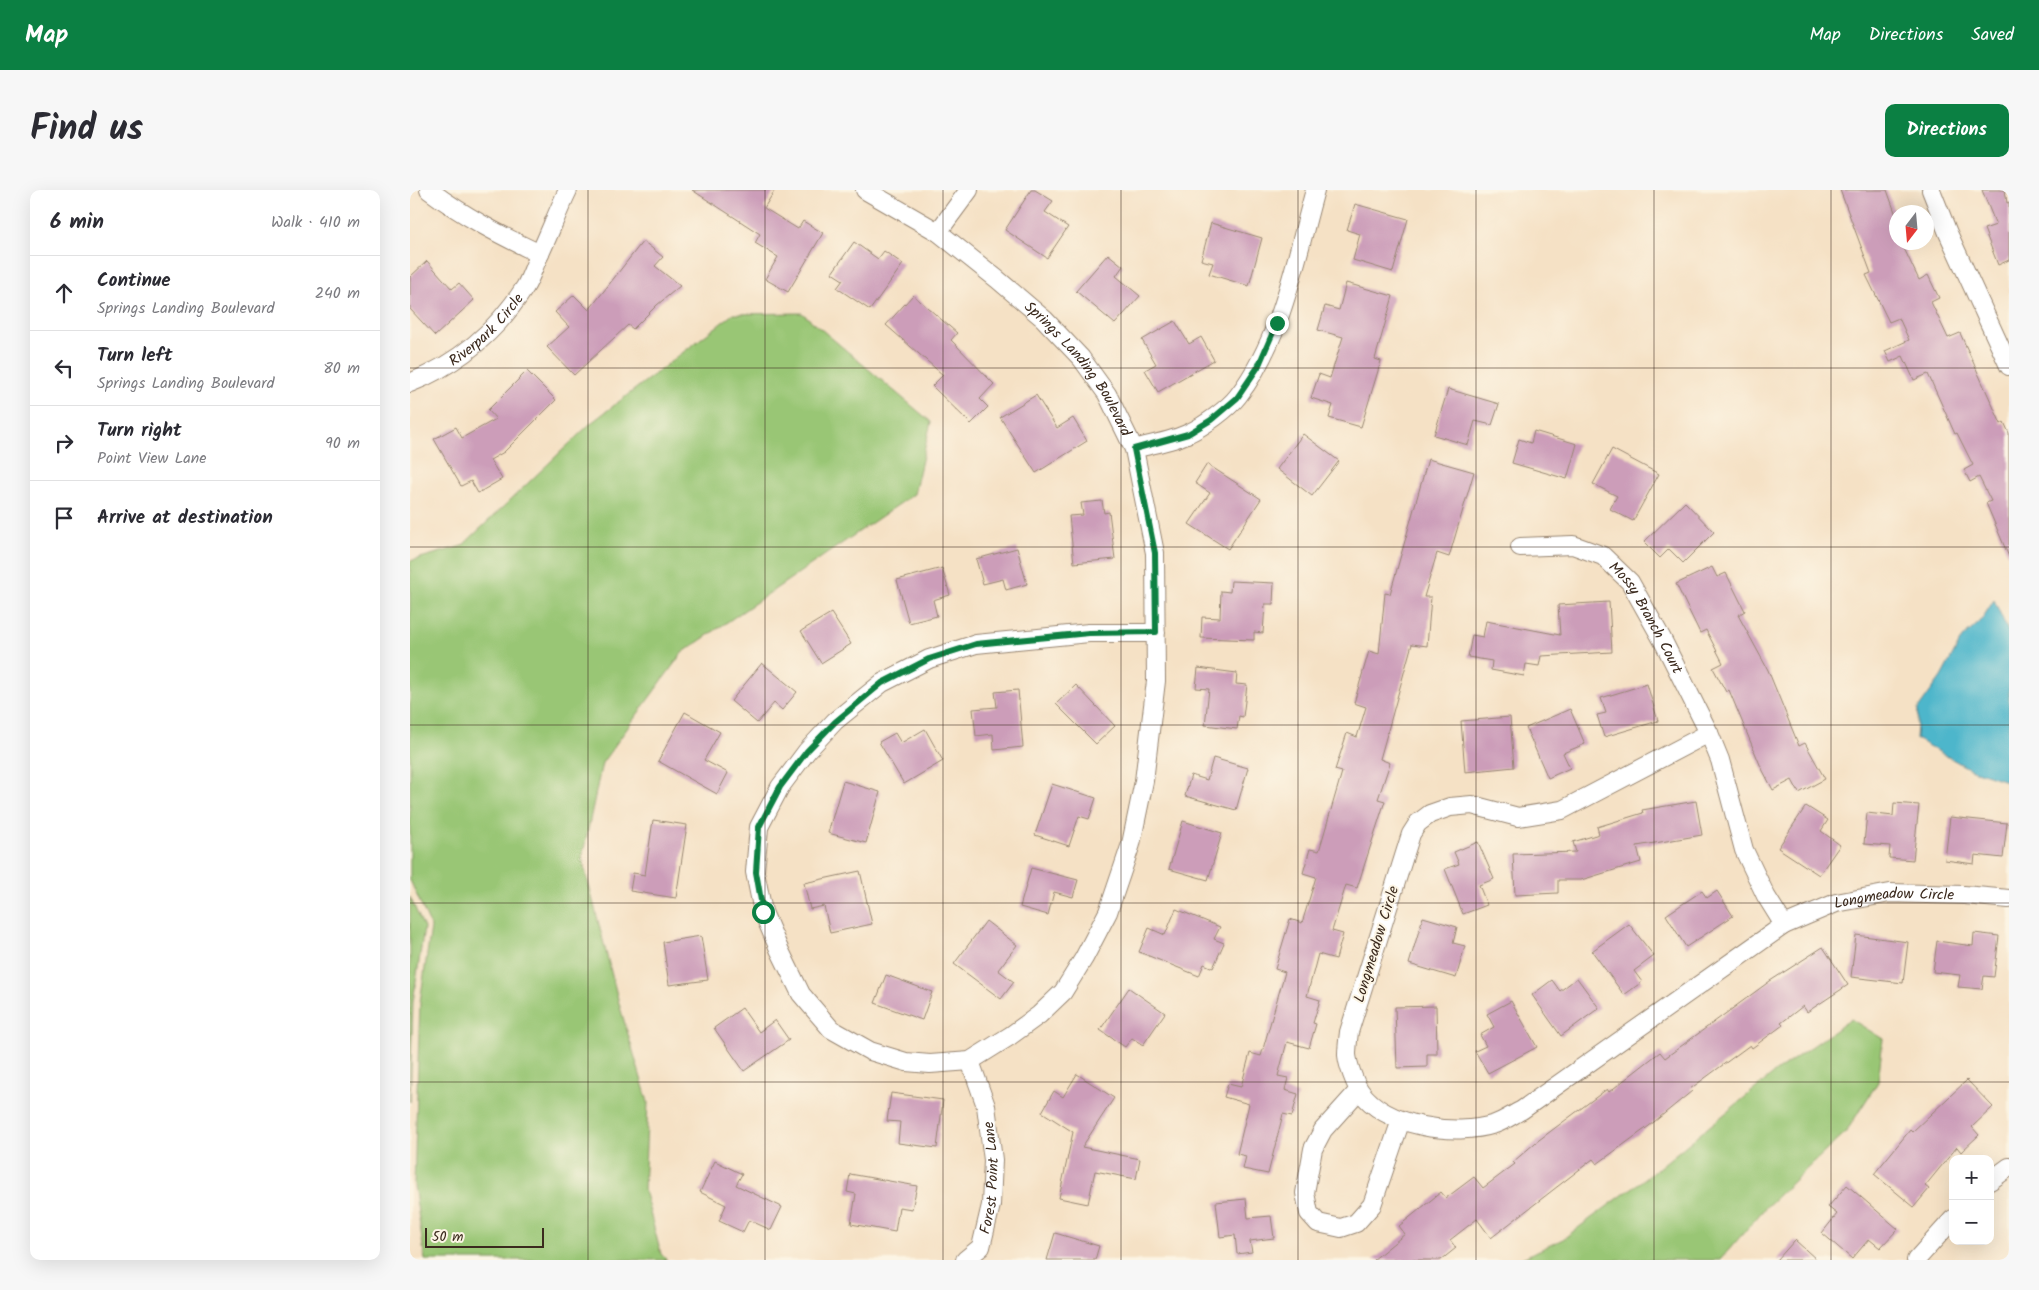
<!DOCTYPE html>
<html lang="en">
<head>
<meta charset="utf-8">
<style>
	:root { --surface:#fff; --page:#f7f7f7; --text:#2b2b33; --muted:#7c7c81; --line:#e1e1e2; --accent:#0b8043 }
	body { margin:0; font-family:Kalam,sans-serif; background:var(--page); color:var(--text) }
	.controls { position:absolute; right:15px; bottom:15px; display:grid; overflow:hidden; border-radius:10px; box-shadow:0 5px 20px #0002 }
	.controls button { width:45px; height:45px; display:grid; place-items:center; padding:0; border:0; border-bottom:1px solid var(--line); background:var(--surface); color:var(--text); font:25px sans-serif }
	.compass { position:absolute; left:1479px; top:15px; width:45px; height:45px; border-radius:50%; background:var(--surface); box-shadow:0 5px 20px #0002; rotate:196deg }
	.scale { position:absolute; left:15px; bottom:12px; width:119px; box-sizing:border-box; padding-left:5px; border:2px solid #3b2a1e; border-top:0; font-size:14px; line-height:18px; white-space:nowrap; color:#3b2a1e; -webkit-text-stroke:4px #fcf5e5; paint-order:stroke }
	.stop { position:absolute; width:15px; height:15px; margin:-11px; border:4px solid #0b8043; border-radius:50%; background:#fff }
	.stop.end { background:#0b8043; border-color:#fff; box-shadow:0 1px 5px #0008 }
	.list { margin:0; padding:0; list-style:none }
	h2 { display:flex; justify-content:space-between; align-items:center; height:65px; margin:0; padding:0 20px; font-size:21px }
	h2 small { font-size:16px; font-weight:400; color:var(--muted) }
	.list li { display:grid; grid-template-columns:32px 1fr auto; gap:15px; align-items:center; box-sizing:border-box; height:75px; padding:0 20px; border-top:1px solid var(--line) }
	.list b { display:block; font-size:19px; white-space:nowrap }
	.list p { margin:0; font-size:16px; white-space:nowrap; color:var(--muted) }
	.list em { font-size:16px; font-style:normal; color:var(--muted) }
	.icon { flex:none; width:28px; height:28px; fill:none; stroke:currentColor; stroke-width:2; stroke-linecap:round; stroke-linejoin:round }
	.map { position:relative; flex:none; width:1599px; height:1070px; overflow:hidden; border-radius:10px }
	header { display:flex; align-items:center; gap:30px; box-sizing:border-box; height:70px; padding:0 25px; background:var(--accent); color:#fff }
	header strong { font-size:24px }
	nav { display:flex; gap:28px; margin-inline-start:auto; font-size:18px }
	.intro { display:flex; align-items:center; justify-content:space-between; box-sizing:border-box; height:120px; padding:0 30px }
	h1 { margin:0; font-size:35px }
	.button { padding:12px 22px; border-radius:10px; background:var(--accent); color:#fff; font-size:18px; font-weight:700 }
	main { display:flex; gap:30px; padding:0 30px }
	aside { flex:1; background:var(--surface); border-radius:10px; box-shadow:0 5px 20px #0002 }
	.map>svg:first-child { display:block }
	.green { fill:#99c674; stroke:#6a7849 }
	.water { fill:#4db6cb; stroke:#447074 }
	.building { fill:#cc9db9 }
	.lines { fill:none; stroke-linecap:round; stroke-linejoin:round }
	.street-casing { stroke:#988672; stroke-width:20 }
	.street { stroke:#fff; stroke-width:18 }
	.route { stroke:#0b8043; stroke-width:6 }
	.grid { fill:none; stroke:#3b2a1e; stroke-width:1; stroke-opacity:0.55 }
	.labels { text-anchor:middle; stroke-width:4; stroke-linejoin:round; paint-order:stroke }
	.street-label { font-size:15px; fill:#3b2a1e; stroke:#fcf5e5 }
</style>
</head>
<body>
<header>
<strong>Map</strong>
<nav><a>Map</a><a>Directions</a><a>Saved</a></nav>
</header>
<div class="intro"><h1>Find us</h1><a class="button">Directions</a></div>
<main>
<aside>
<h2>6 min<small>Walk · 410 m</small></h2>
<ul class="list">
<li><svg class="icon" aria-label="ahead" viewBox="0 0 24 24"><path d="M12 20V5M6 11l6-6 6 6"/></svg><div><b>Continue</b><p>Springs Landing Boulevard</p></div><em>240 m</em></li>
<li><svg class="icon" aria-label="left" viewBox="0 0 24 24"><path d="M17 20v-9H6M10 6l-5 5 5 5"/></svg><div><b>Turn left</b><p>Springs Landing Boulevard</p></div><em>80 m</em></li>
<li><svg class="icon" aria-label="right" viewBox="0 0 24 24"><path d="M7 20v-9h11M14 6l5 5-5 5"/></svg><div><b>Turn right</b><p>Point View Lane</p></div><em>90 m</em></li>
<li><svg class="icon" aria-label="arrive" viewBox="0 0 24 24"><path d="M6 21V4h12l-3 4 3 4H6"/></svg><div><b>Arrive at destination</b></div></li>
</ul>
</aside>
<div class="map">
<svg width="1599" height="1070" viewBox="0 0 1599 1070">
	<rect width="100%" height="100%" fill="#fcf5e5"/>
	<filter id="ink" filterUnits="userSpaceOnUse"><feTurbulence type="fractalNoise" baseFrequency=".02" numOctaves="2"/><feDisplacementMap in="SourceGraphic" scale="10" xChannelSelector="R" yChannelSelector="G"/><feConvolveMatrix kernelMatrix="1 2 1 2 8 2 1 2 1" color-interpolation-filters="sRGB"/></filter>
	<filter id="wash" filterUnits="userSpaceOnUse"><feTurbulence type="fractalNoise" baseFrequency=".0096" numOctaves="4" result="noise"/><feDisplacementMap in="SourceGraphic" scale="20" xChannelSelector="R" yChannelSelector="G"/><feGaussianBlur stdDeviation="1.12" result="paint"/><feColorMatrix in="noise" values="0 0 0 0 0 0 0 0 0 0 0 0 0 0 0 0 0 1.4 0 .05"/><feComposite in="paint" operator="in"/></filter>
	<g filter="url(#wash)">
		<rect width="100%" height="100%" fill="#f5e1c5"/>
		<g class="green">
			<path d="M392,123L521,232L504,304L272,463L192,573L172,668L210,817L238,912L234,1000L251,1064L257,1070H15L4,995L10,812L21,737L0,690V371L52,356L181,233L323,124Z"/>
			<path d="M0,707L14,738L3,812L0,912Z"/>
			<path d="M1441,829L1473,849L1468,892L1436,942L1356,1017L1310,1070H1108L1153,1049L1241,984L1367,881Z"/>
		</g>
		<path class="water" d="M1584,410L1599,443V592L1560,579L1506,549L1508,519L1531,487L1552,448L1570,432Z"/>
		<g id="blocks">
			<g class="building">
				<path d="M282,0H365L354,18L388,39L393,31L413,43L378,102L355,89L368,67L345,53L350,44Z"/>
				<path d="M621,0H625L643,11L635,22L658,37L637,68L595,40Z"/>
				<path d="M1430,0H1477L1486,25V52H1491L1509,90L1518,85L1529,108L1521,112L1538,148L1550,143L1591,234L1594,232L1599,243V367L1576,313L1581,311L1569,287L1560,292L1554,280L1563,275L1547,243L1545,244L1518,184L1504,190L1493,166L1480,172L1475,161L1499,150L1489,128L1479,132L1456,85L1461,83Z"/>
				<path d="M1572,0H1595L1597,13L1599,12V70L1588,75L1574,39L1586,35Z"/>
				<path d="M945,14L998,29L983,82L943,70L950,44L937,40Z"/>
				<path d="M801,33L852,48L839,96L799,84L803,73L791,70Z"/>
				<path d="M233,51L253,67L245,76L270,96L247,115L223,139L218,135L164,185L137,157L159,137L145,122L164,105L179,120Z"/>
				<path d="M444,52L468,69L474,61L493,74L460,120L427,98L433,90L422,83Z"/>
				<path d="M698,64L713,76L706,86L730,106L705,134L666,101Z"/>
				<path d="M17,71L42,99L49,93L64,110L25,146L0,119V87Z"/>
				<path d="M936,93L983,106L965,169L971,171L951,237L919,228L923,215L901,208L909,184L920,188L933,147L908,140L915,116L929,120Z"/>
				<path d="M503,105L547,143L541,150L584,194L570,209L578,217L561,234L522,196L533,185L476,135Z"/>
				<path d="M765,131L779,154L791,147L804,170L748,202L735,180L746,174L732,150Z"/>
				<path d="M117,181L146,210L94,262L80,270L92,289L68,303L61,291L51,296L24,249L46,237L52,248L86,229L78,220Z"/>
				<path d="M1038,199L1089,214L1082,235L1065,231L1058,255L1024,245Z"/>
				<path d="M626,205L647,238L663,228L677,251L626,283L590,227Z"/>
				<path d="M1124,241L1167,254L1157,289L1102,273L1109,249L1121,253Z"/>
				<path d="M893,244L929,271L902,306L867,279Z"/>
				<path d="M1202,259L1249,284L1223,331L1200,319L1207,306L1183,294Z"/>
				<path d="M1018,269L1064,282L1039,367L1027,363L1014,407H1021L1017,456L1002,454L970,569L980,573L968,609L975,611L947,698L936,695L922,741L933,744L926,769L908,764L897,806L910,810L903,833L906,834L899,858L877,852L868,886L878,888L875,900L888,904L882,926L873,924L858,984L833,979L836,966L827,964L839,914L814,907L818,894L831,897L840,863L851,866L875,782L865,779L880,729L892,733L906,687L893,683L900,659L909,661L932,582L925,580L937,543L947,547L956,517L944,513L959,461L969,464L975,403L980,404Z"/>
				<path d="M797,274L851,309L818,359L779,334L800,303L785,293Z"/>
				<path d="M692,311L694,323L699,322L705,369L664,373L659,326L673,325L671,313Z"/>
				<path d="M1275,312L1304,342L1273,373L1259,359L1250,368L1234,352Z"/>
				<path d="M607,358L617,394L596,400L593,389L573,394L566,369Z"/>
				<path d="M1302,377L1307,387L1316,383L1335,421L1328,425L1358,480L1389,556L1395,553L1415,589L1389,603L1382,590L1363,600L1351,577L1319,500L1316,502L1303,478L1313,473L1296,440L1290,443L1266,394Z"/>
				<path d="M532,378L540,405L523,410L527,426L499,433L487,390Z"/>
				<path d="M821,391L864,393L863,414H855L853,443L844,442V450L791,448L792,427L810,428L811,401L820,402Z"/>
				<path d="M1199,412L1202,462L1131,466L1129,476L1116,474L1114,486L1081,480L1082,471L1058,467L1062,445L1073,447L1076,431L1150,445L1148,415Z"/>
				<path d="M421,423L441,454L411,473L391,441Z"/>
				<path d="M352,473L387,502L372,520L364,513L347,533L321,511Z"/>
				<path d="M788,478L827,483L826,494L837,495L833,527L829,526L827,539L795,535L799,499L786,498Z"/>
				<path d="M1237,494L1248,531L1194,547L1187,525L1196,523L1191,508Z"/>
				<path d="M666,495L705,536L686,554L646,514Z"/>
				<path d="M608,500L613,557L584,560L583,544L566,546L563,519L587,517L585,502Z"/>
				<path d="M1160,519L1175,554L1153,563L1160,578L1138,588L1116,538Z"/>
				<path d="M275,522L310,542L294,570L318,583L307,604L248,571Z"/>
				<path d="M1100,527L1104,577L1055,582L1051,531Z"/>
				<path d="M515,539L533,571L494,594L469,552L485,543L491,553Z"/>
				<path d="M803,568L838,578L826,620L775,606L781,585L797,590Z"/>
				<path d="M433,591L470,602L456,653L418,643Z"/>
				<path d="M642,594L686,608L679,629L669,626L659,656L625,645Z"/>
				<path d="M1286,611L1292,645L1227,656L1231,672L1171,690H1148V703L1105,705L1103,664L1166,662L1163,652L1189,644L1187,637L1233,623L1232,620Z"/>
				<path d="M1484,613L1509,615L1503,670L1479,668L1480,656L1454,654L1457,623L1483,626Z"/>
				<path d="M1396,616L1418,630L1411,641L1430,655L1409,685L1368,658Z"/>
				<path d="M1540,627L1597,633L1593,668L1565,665L1564,674L1535,670Z"/>
				<path d="M243,630L277,635L266,708L220,701L223,683L235,685Z"/>
				<path d="M773,631L812,643L798,690L759,679Z"/>
				<path d="M1068,652L1084,689L1069,695L1077,715L1053,724L1035,679L1049,674L1044,662Z"/>
				<path d="M621,678L668,690L663,707L644,702L638,725L610,717Z"/>
				<path d="M450,681L462,734L420,743L414,716L400,719L394,693Z"/>
				<path d="M1292,701L1297,708L1307,701L1323,726L1276,757L1256,725Z"/>
				<path d="M766,719L810,737L804,749L814,753L803,778L794,774L789,786L729,762L739,738L755,745Z"/>
				<path d="M1013,727L1047,737L1043,753L1055,756L1046,788L999,774Z"/>
				<path d="M576,731L607,755L588,780L604,792L591,809L544,774Z"/>
				<path d="M1219,734L1244,766L1224,781L1232,792L1214,805L1182,761Z"/>
				<path d="M1564,743L1589,746L1584,787L1574,786L1572,799L1548,797L1550,785L1523,782L1527,751L1563,756Z"/>
				<path d="M1446,745L1498,752L1493,793L1441,787Z"/>
				<path d="M291,746L298,790L259,795L253,752Z"/>
				<path d="M1413,757L1438,795L1397,822L1393,816L1371,833L1373,835L1342,858L1340,855L1280,899L1282,901L1239,936L1187,974L1183,969L1081,1048L1067,1029L1040,1050L1046,1058L1031,1070H963L995,1044L989,1036L1031,1002L1036,1008L1064,987L1073,998L1105,974L1103,972L1125,953L1197,899L1199,902L1250,862L1255,868L1360,791Z"/>
				<path d="M476,785L522,802L512,830L465,813Z"/>
				<path d="M1167,788L1189,818L1151,846L1122,805L1142,790L1150,801Z"/>
				<path d="M719,798L755,823L733,855L722,848L715,857L690,840Z"/>
				<path d="M1101,811L1127,857L1078,883L1065,861L1076,856L1070,845L1084,837L1077,824Z"/>
				<path d="M1026,816L1027,864H1017V877L987,878L985,817Z"/>
				<path d="M332,818L349,842L365,830L379,850L334,881L304,838Z"/>
				<path d="M667,884L704,908L672,957L730,969L726,989L685,981L678,1014L649,1008L663,942L632,922L644,901L653,907Z"/>
				<path d="M1557,890L1583,917L1562,937L1569,945L1551,962L1547,957L1515,996L1519,999L1504,1017L1464,984L1500,940L1502,942Z"/>
				<path d="M481,903L533,910L527,958L488,953L490,932L477,931Z"/>
				<path d="M305,971L332,984L326,995L372,1017L361,1040L339,1030L333,1042L309,1031L316,1015L290,1002Z"/>
				<path d="M440,984L507,996L502,1019L489,1017L485,1042L441,1034L446,1004L437,1002Z"/>
				<path d="M1437,995L1488,1039L1470,1058L1459,1049L1442,1069L1412,1043L1427,1024L1418,1017Z"/>
				<path d="M836,1009L838,1028L861,1026L864,1048L840,1051L842,1062L827,1064L825,1045L810,1047L806,1012Z"/>
				<path d="M645,1043L689,1056L685,1070H637Z"/>
				<path d="M1385,1050L1407,1070H1367Z"/>
			</g>
		</g>
	</g>
	<g filter="url(#ink)">
		<use href="#blocks" fill-opacity="0" stroke="#988672" stroke-width="1"/>
		<g class="lines">
			<g class="street-casing">
				<g id="street">
					<path d="M19,0C55,27 90,45 130,64"/>
					<path id="s1" d="M455,0L528,42L587,89L634,129L671,168L697,204L724,259L745,363L746,491L734,591L721,654L698,722L674,768L653,802L629,825L600,846L560,871L520,874L496,872L460,861L421,839L391,804L369,759L353,722L345,682L349,637L370,597L397,561L425,531L472,493L519,469L566,454L679,443H746"/>
					<path d="M1521,0L1538,43L1599,176"/>
					<path d="M528,42L559,0"/>
					<path id="s2" d="M0,193C47,174 87,141 115,97C120,89 123,79 127,70C138,47 147,23 158,0"/>
					<path d="M724,259C742,254 763,251 779,243C794,236 818,219 828,206C872,149 886,68 905,0"/>
					<path id="s3" d="M1110,357L1163,355L1193,366L1220,392L1252,449L1299,543L1310,570L1334,660L1356,706L1374,735"/>
					<path id="s4" d="M1299,543L1152,620L1108,627L1062,615L1040,617L1020,624L1008,633L1001,644L939,842C938,850 937,858 937,865C938,875 945,894 950,901C976,937 1045,947 1085,934C1094,931 1104,924 1112,920L1374,735L1426,713L1480,703L1554,705L1599,709"/>
					<path d="M949,900L913,940L903,959L895,1003L899,1023L908,1033L931,1038L946,1033L962,1015L991,930"/>
					<path d="M1580,991L1599,977"/>
					<path id="s5" d="M555,1070L571,1057L581,1015L583,970L576,916L560,871"/>
					<path d="M1506,1070L1543,1029"/>
				</g>
			</g>
			<use href="#street" class="street"/>
		</g>
	</g>
	<g class="lines" filter="url(#ink)">
		<path class="route" d="M353,722L346,682L349,637L370,597L397,561L425,532L472,493L519,469L566,454L679,443L746,442L745,363L724,259L778,244L801,230L827,208L848,177L867,133"/>
	</g>
	<path class="grid" d="M178,0V1070M355,0V1070M533,0V1070M711,0V1070M888,0V1070M1066,0V1070M1244,0V1070M1421,0V1070M0,178H1599M0,357H1599M0,535H1599M0,713H1599M0,892H1599"/>
	<g class="labels">
		<g class="street-label">
			<text dy="5" stroke="none"><textPath href="#s2" startOffset="94">Riverpark Circle</textPath></text>
			<text dy="5" stroke="none"><textPath href="#s1" startOffset="282">Springs Landing Boulevard</textPath></text>
			<text dy="5" stroke="none"><textPath href="#s3" startOffset="161">Mossy Branch Court</textPath></text>
			<text dy="5" stroke="none"><textPath href="#s4" startOffset="1211">Longmeadow Circle</textPath></text>
			<text transform="translate(966 754) rotate(-73)" y="5">Longmeadow Circle</text>
			<text dy="5" stroke="none"><textPath href="#s5" startOffset="91">Forest Point Lane</textPath></text>
		</g>
	</g>
</svg>
<div class="controls">
<button>+</button>
<button>−</button>
</div>
<svg class="compass" viewBox="-18 -18 36 36"><path d="M0-13l5 13h-10z" fill="#e53935"/><path d="M0 13l5-13h-10z" fill="#7c7c81"/></svg>
<div class="scale">50 m</div>
<div class="stop" style="left:353px;top:722px"></div>
<div class="stop end" style="left:867px;top:133px"></div>
</div>
</main>
</body>
</html>
